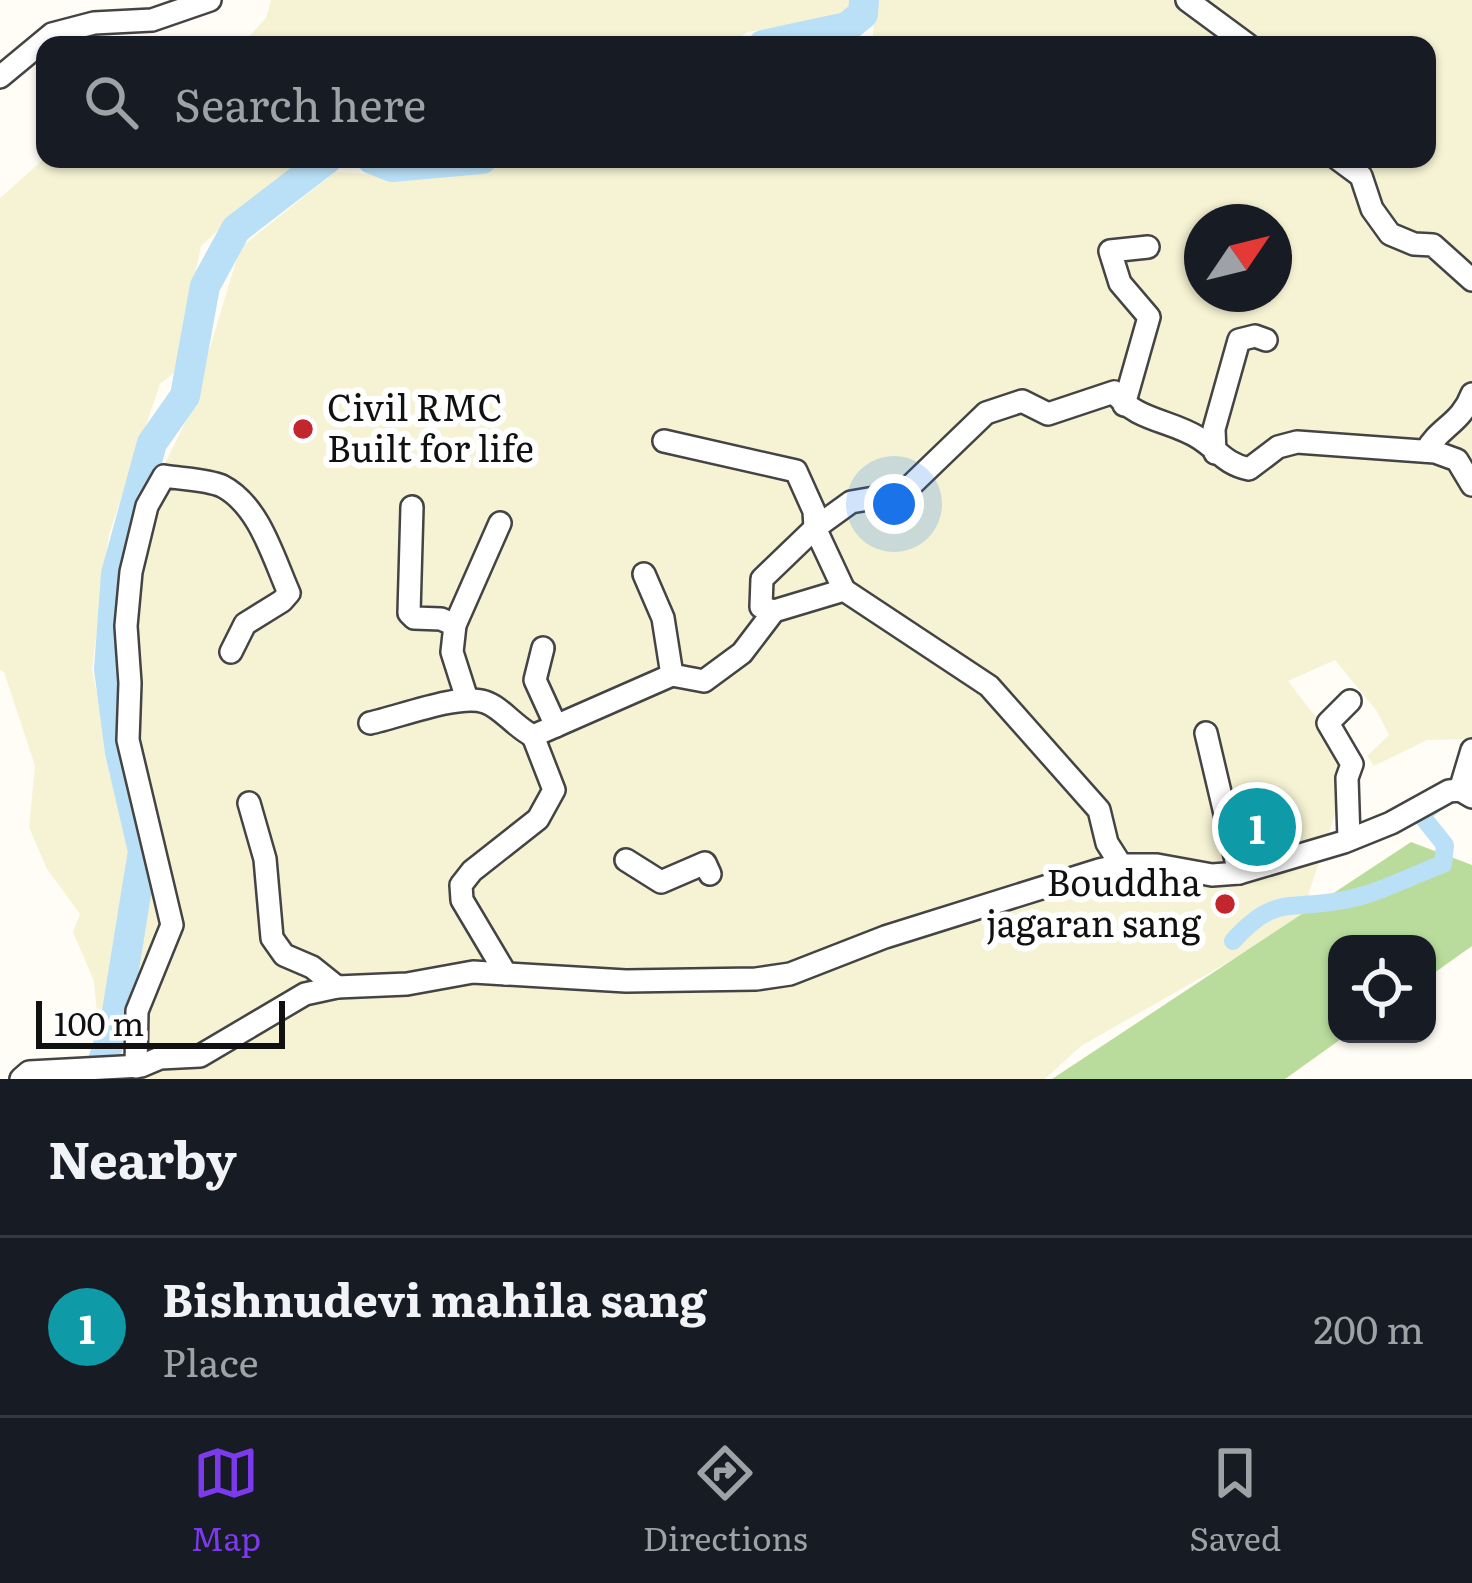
<!DOCTYPE html>
<html lang="en">
<head>
<meta charset="utf-8">
<style>
	:root { --surface:#171b24; --page:#242831; --text:#f1f3f6; --muted:#9ea1a6; --line:#363941; --accent:#7c3aed }
	body { margin:0; font-family:Literata,serif; background:var(--page); color:var(--text) }
	.controls { position:absolute; right:36px; bottom:36px; display:grid; overflow:hidden; border-radius:24px; box-shadow:0 3px 9px #0004 }
	.controls button { width:108px; height:108px; display:grid; place-items:center; padding:0; border:0; border-bottom:3px solid var(--line); background:var(--surface); color:var(--text); font:60px sans-serif }
	.compass { position:absolute; left:1184px; top:204px; width:108px; height:108px; border-radius:50%; background:var(--surface); box-shadow:0 3px 9px #0004; rotate:55deg }
	.scale { position:absolute; left:36px; bottom:30px; width:249px; box-sizing:border-box; padding-left:12px; border:6px solid #111; border-top:0; font-size:33px; line-height:42px; white-space:nowrap; color:#111; -webkit-text-stroke:9px #fff; paint-order:stroke }
	.you { position:absolute; left:894px; top:504px; width:42px; height:42px; margin:-30px; border:9px solid #fff; border-radius:50%; background:#1a73e8; box-shadow:0 0 0 18px #1a73e833 }
	.badge { display:grid; place-items:center; width:78px; height:78px; border-radius:50%; background:var(--accent); color:#fff; font-size:39px; font-weight:700 }
	.pin { position:absolute; translate:-50% -50%; border:6px solid #fff; box-shadow:0 3px 12px #0006 }
	.list { margin:0; padding:0; list-style:none }
	h2 { display:flex; justify-content:space-between; align-items:center; height:156px; margin:0; padding:0 48px; font-size:51px }
	h2 small { font-size:39px; font-weight:400; color:var(--muted) }
	.list li { display:grid; grid-template-columns:78px 1fr auto; gap:36px; align-items:center; box-sizing:border-box; height:180px; padding:0 48px; border-top:3px solid var(--line) }
	.list b { display:block; font-size:45px; white-space:nowrap }
	.list p { margin:0; font-size:39px; white-space:nowrap; color:var(--muted) }
	.list em { font-size:39px; font-style:normal; color:var(--muted) }
	.icon { flex:none; width:66px; height:66px; fill:none; stroke:currentColor; stroke-width:2; stroke-linecap:round; stroke-linejoin:round }
	.map { position:relative; flex:none; width:1472px; height:1079px; overflow:hidden }
	.search { position:absolute; background:var(--surface); box-shadow:0 3px 9px #0004; left:36px; right:36px; top:36px; height:132px; display:flex; align-items:center; gap:30px; box-sizing:border-box; padding:0 42px; border-radius:24px; color:var(--muted); font-size:45px }
	.sheet { height:336px; background:var(--surface) }
	nav { display:flex; justify-content:space-around; align-items:center; box-sizing:border-box; height:168px; border-top:3px solid var(--line); background:var(--surface); font-size:33px; color:var(--muted) }
	nav a { display:grid; justify-items:center; gap:6px }
	nav .on { color:var(--accent) }
	.map>svg:first-child { display:block }
	.farmland { fill:#f6f3d4; fill-rule:evenodd }
	.forest { fill:#b9dc9c }
	.lines { fill:none; stroke-linecap:round; stroke-linejoin:round }
	.canal { stroke:#b9e0f7; stroke-width:18 }
	.river { stroke:#b9e0f7; stroke-width:30 }
	.street-casing { stroke:#444; stroke-width:26 }
	.street { stroke:#fff; stroke-width:21 }
	.poi-dot { fill:#c4262e; stroke:#fff; stroke-width:4.5 }
	.labels { text-anchor:middle; stroke-width:12; stroke-linejoin:round; paint-order:stroke }
	.poi-label { font-size:36px; fill:#111; stroke:#fff; text-anchor:start }
</style>
</head>
<body>
<div class="map">
<svg width="1472" height="1079" viewBox="0 0 1472 1079">
	<rect width="100%" height="100%" fill="#fffdf5"/>
	<g class="farmland">
		<path d="M271,0H856L851,16L747,32L729,45H241L266,18Z"/>
		<path d="M874,0H1472V739L1427,740L1374,766L1367,756L1389,735L1376,710L1335,660L1288,681L1352,764L1299,922L1081,1046L1045,1079H117L131,953L151,874L144,803L118,674L135,526L191,410L240,248L335,172L442,177L521,159H1427V45H834L873,37ZM1202,222H1274V294H1202Z"/>
		<path d="M45,158L306,159L255,196L201,246L175,372L160,384L109,534L92,670L131,852L108,997L98,1027L94,981L73,932L80,914L47,869L29,827L35,766L4,672L0,670V198Z"/>
	</g>
	<path class="forest" d="M1411,842L1472,865V946L1427,978V944H1337V1034H1348L1285,1079H1052Z"/>
	<g class="lines">
		<path class="canal" d="M1233,941C1275,894 1289,911 1344,900C1377,894 1411,876 1443,864L1445,845L1421,815L1437,802"/>
		<g class="river">
			<path d="M763,45L847,27L863,14L864,0"/>
			<path d="M372,159L392,167L482,159"/>
			<path d="M97,1079L115,1024L143,851L120,752L109,669L116,574L152,443L185,396L205,286L236,229L327,159"/>
		</g>
		<g class="street-casing">
			<g id="street">
				<path d="M1187,0L1248,45"/>
				<path d="M0,77L52,34L94,23L152,20L210,0"/>
				<path d="M1338,159L1361,176L1372,209L1390,234L1414,244L1433,245L1472,280"/>
				<path d="M1124,405L1149,317L1120,283L1110,251L1148,247"/>
				<path d="M664,441L796,471L814,511L815,528L844,590"/>
				<path d="M1426,451C1439,427 1461,424 1472,394"/>
				<path d="M1215,453L1214,429L1239,340L1255,336L1266,340"/>
				<path d="M412,507L409,613L414,618L441,619L455,625"/>
				<path d="M644,574L663,618L672,675"/>
				<path d="M774,611L761,607L762,579L815,528L851,502L903,493L986,413L1022,401L1048,414L1114,392C1136,421 1171,420 1199,438C1218,450 1225,464 1249,469L1278,447L1297,442L1435,452L1457,460L1472,485"/>
				<path d="M543,648L535,680L556,726"/>
				<path d="M467,699L452,652L455,625L500,523"/>
				<path d="M370,723C399,717 459,693 485,702C501,707 515,727 533,736"/>
				<path d="M1206,733L1239,873"/>
				<path d="M1460,790L1472,750"/>
				<path d="M249,803L265,859L272,938L284,955L312,967L337,987"/>
				<path d="M1349,839L1347,778L1352,764L1328,723L1350,701"/>
				<path d="M626,860L661,882L705,863L710,874"/>
				<path d="M506,974L462,900L461,885L472,871L538,819L554,790L533,736L672,675L704,681L742,653L774,611L844,590L989,686L1099,810L1107,843L1121,865"/>
				<path d="M136,1067L137,1011L172,925L128,740L130,683L126,626L131,572L147,506L164,476C181,479 206,479 222,486C259,505 273,557 289,593L282,601L245,624L231,652"/>
				<path d="M21,1079L29,1072L141,1066L160,1058L200,1056L305,994L337,987L407,984L473,972L626,981L756,979L790,974L885,937L1099,870L1121,865H1157L1212,875L1239,873L1344,842L1391,823L1449,791L1460,790L1472,797"/>
			</g>
		</g>
		<use href="#street" class="street"/>
	</g>
	<g class="poi-dot">
		<circle cx="303" cy="429" r="12"/>
		<circle cx="1225" cy="904" r="12"/>
	</g>
	<g class="labels">
		<g class="poi-label">
			<text x="327" y="421">Civil RMC<tspan x="327" dy="41">Built for life</tspan></text>
			<text x="1201" y="896" text-anchor="end">Bouddha<tspan x="1201" dy="41">jagaran sang</tspan></text>
		</g>
	</g>
</svg>
<div class="controls">
<button><svg class="icon" aria-label="locate" viewBox="0 0 24 24"><circle cx="12" cy="12" r="6"/><path d="M12 2v4M12 18v4M2 12h4M18 12h4"/></svg></button>
</div>
<svg class="compass" viewBox="-18 -18 36 36"><path d="M0-13l5 13h-10z" fill="#e53935"/><path d="M0 13l5-13h-10z" fill="#9ea1a6"/></svg>
<div class="scale">100 m</div>
<div class="you"></div>
<div class="pin badge" style="left:1257px;top:827px;background:#0f9aa8">1</div>
<div class="search"><svg class="icon" aria-label="search" viewBox="0 0 24 24"><circle cx="10" cy="10" r="6"/><path d="M15 15l6 6"/></svg>Search here</div>
</div>
<section class="sheet">
<h2>Nearby<small></small></h2>
<ul class="list">
<li><span class="badge" style="background:#0f9aa8">1</span><div><b>Bishnudevi mahila sang</b><p>Place</p></div><em>200 m</em></li>
</ul>
</section>
<nav>
<a class="on"><svg class="icon" aria-label="map" viewBox="0 0 24 24"><path d="M3 6l6-2 6 2 6-2v14l-6 2-6-2-6 2zM9 4v14M15 6v14"/></svg>Map</a>
<a><svg class="icon" aria-label="directions" viewBox="0 0 24 24"><path d="M12 3l9 9-9 9-9-9zM9 14v-3h6M13 9l2 2-2 2"/></svg>Directions</a>
<a><svg class="icon" aria-label="saved" viewBox="0 0 24 24"><path d="M7 4h10v16l-5-4-5 4z"/></svg>Saved</a>
</nav>
</body>
</html>
